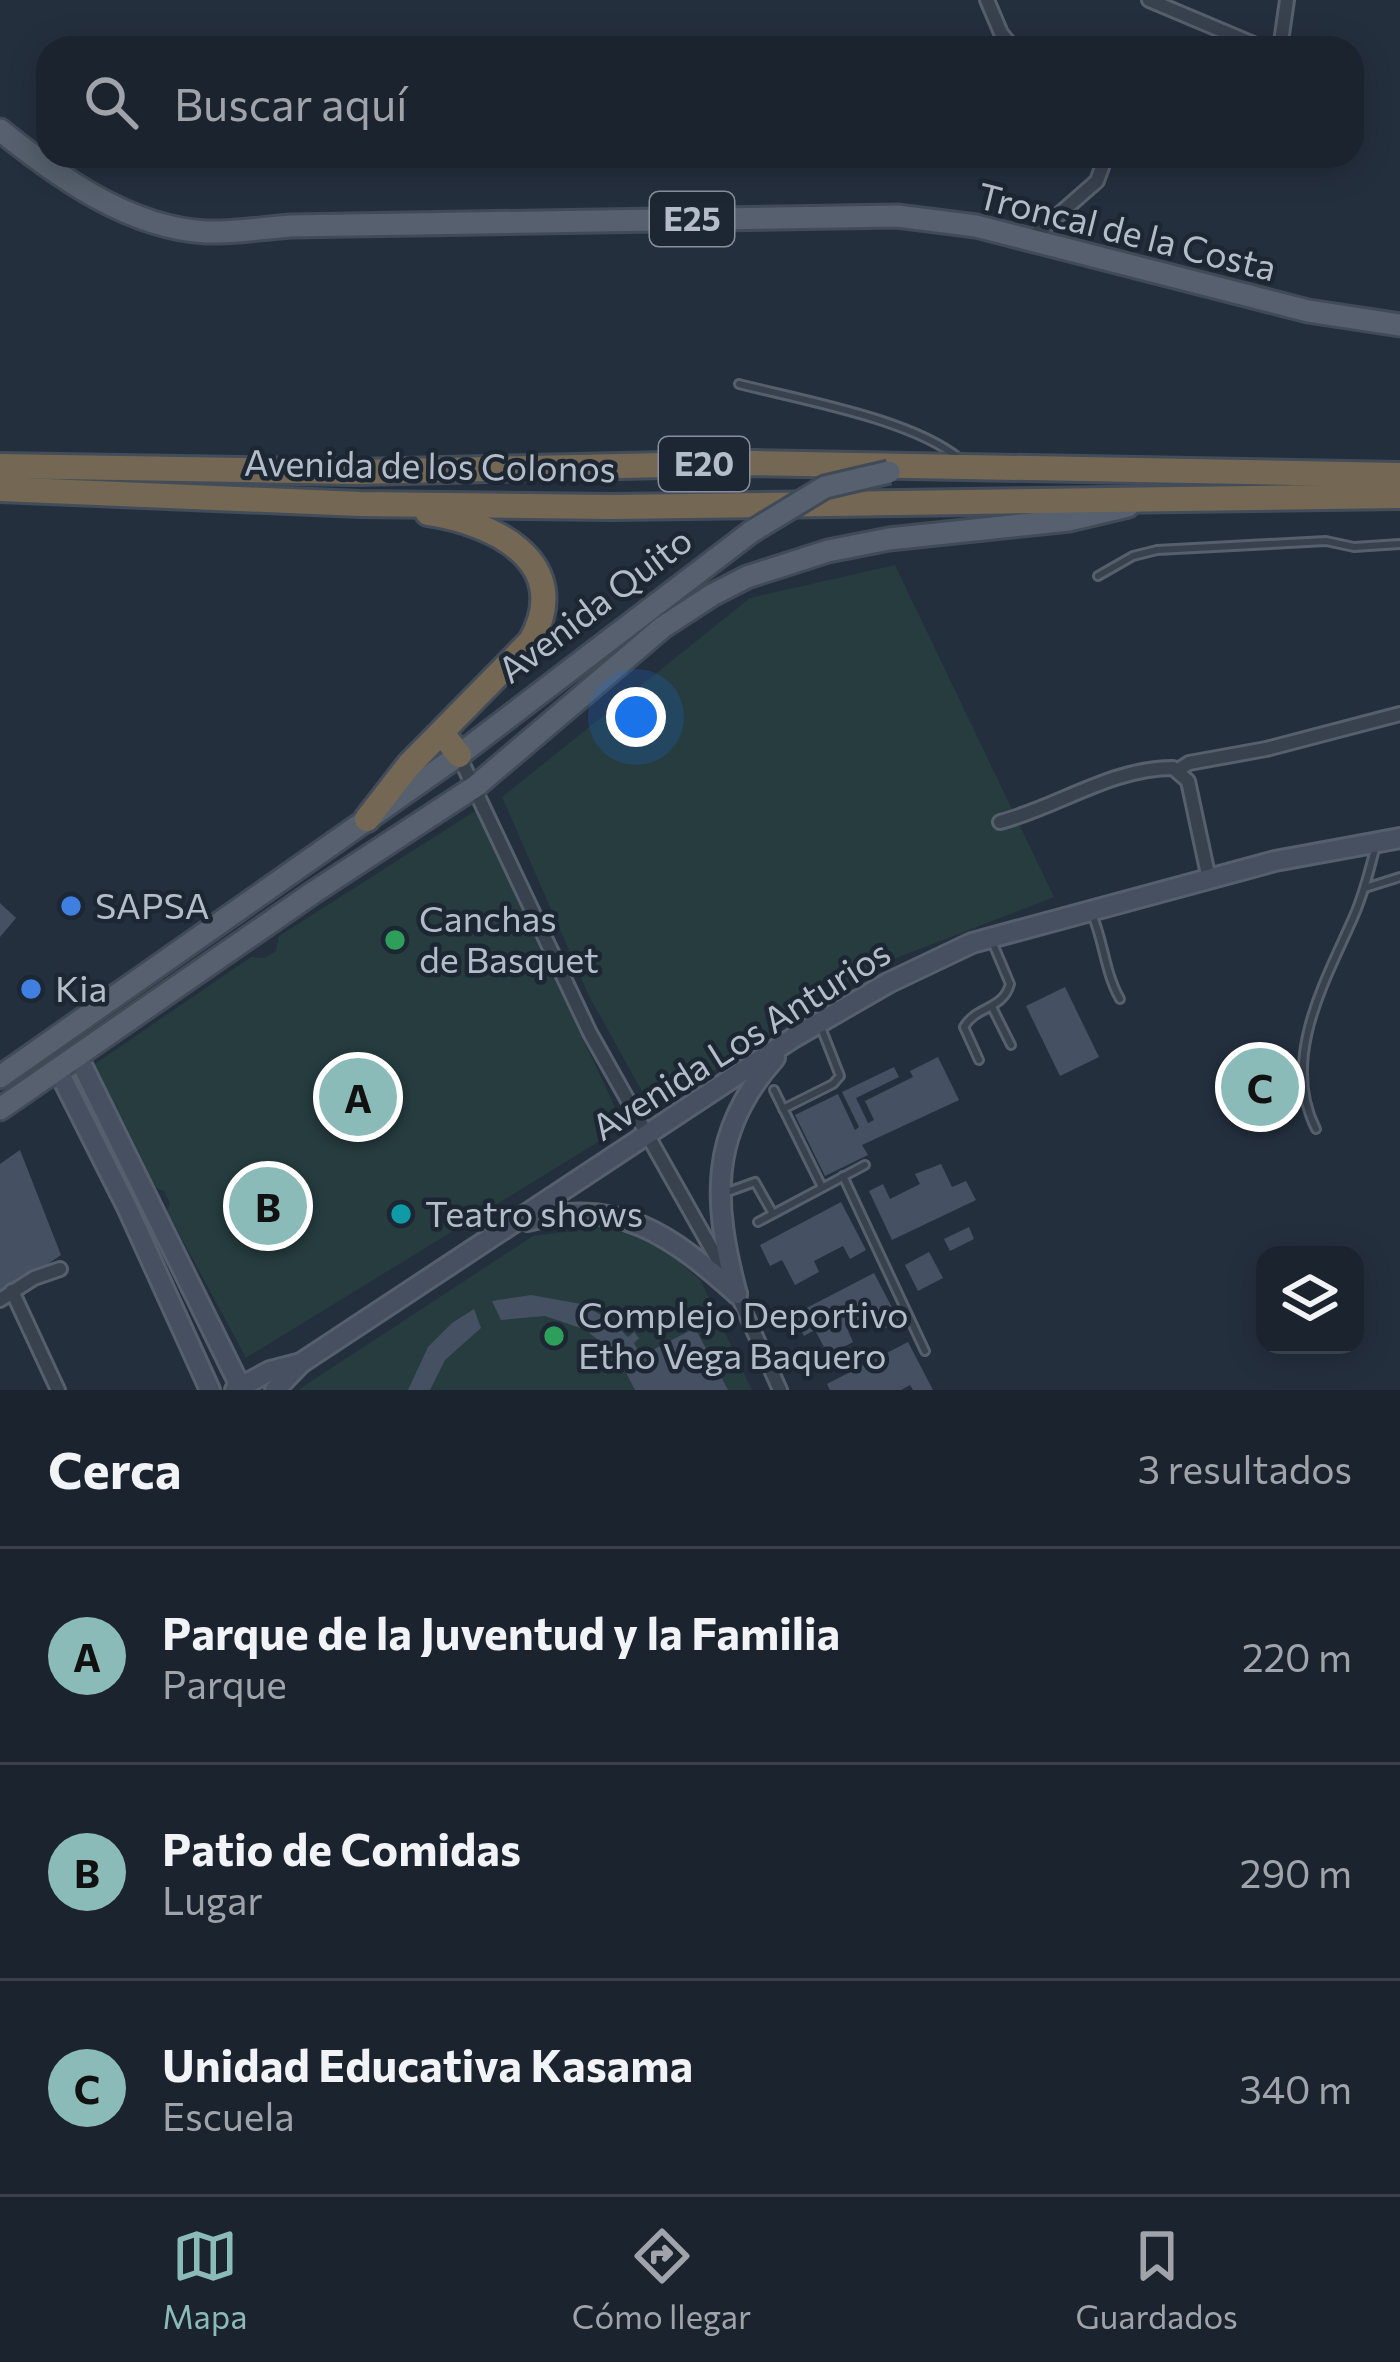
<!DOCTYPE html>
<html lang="es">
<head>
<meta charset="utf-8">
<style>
	:root { --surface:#1b232e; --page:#282f3a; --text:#f1f3f6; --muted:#a0a4aa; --line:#39404a; --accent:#8bbbb9 }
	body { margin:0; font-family:Commissioner,sans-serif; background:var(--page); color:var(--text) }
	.controls { position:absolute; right:36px; bottom:36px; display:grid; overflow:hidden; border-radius:24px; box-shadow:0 6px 30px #0003 }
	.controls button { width:108px; height:108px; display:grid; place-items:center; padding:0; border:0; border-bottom:3px solid var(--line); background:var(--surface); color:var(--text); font:60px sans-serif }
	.you { position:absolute; left:636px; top:717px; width:42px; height:42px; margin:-30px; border:9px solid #fff; border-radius:50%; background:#1a73e8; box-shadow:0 0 0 18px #1a73e833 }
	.badge { display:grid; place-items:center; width:78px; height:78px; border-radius:50%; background:var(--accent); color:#111; font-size:39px; font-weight:700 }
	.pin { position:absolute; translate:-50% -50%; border:6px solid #fff; box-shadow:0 3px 12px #0006 }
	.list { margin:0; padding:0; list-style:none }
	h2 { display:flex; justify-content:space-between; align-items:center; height:156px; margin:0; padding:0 48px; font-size:51px }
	h2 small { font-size:39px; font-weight:400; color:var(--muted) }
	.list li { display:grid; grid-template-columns:78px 1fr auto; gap:36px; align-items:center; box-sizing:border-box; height:216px; padding:0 48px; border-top:3px solid var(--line) }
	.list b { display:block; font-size:45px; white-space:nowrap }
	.list p { margin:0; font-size:39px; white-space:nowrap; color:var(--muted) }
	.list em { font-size:39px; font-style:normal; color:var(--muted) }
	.icon { flex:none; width:66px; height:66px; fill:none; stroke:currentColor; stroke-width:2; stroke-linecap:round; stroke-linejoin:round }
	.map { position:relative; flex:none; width:1400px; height:1390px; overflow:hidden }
	.search { position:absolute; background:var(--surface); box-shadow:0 6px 30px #0003; left:36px; right:36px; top:36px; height:132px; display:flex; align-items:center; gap:30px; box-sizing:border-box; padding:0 42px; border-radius:36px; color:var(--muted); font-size:45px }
	.sheet { height:804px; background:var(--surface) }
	nav { display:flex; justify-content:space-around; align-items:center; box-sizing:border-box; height:168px; border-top:3px solid var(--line); background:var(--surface); font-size:33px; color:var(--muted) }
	nav a { display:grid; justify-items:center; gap:6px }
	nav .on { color:var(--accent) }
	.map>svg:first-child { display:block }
	.green { fill:#263c3f }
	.building { fill:#455162 }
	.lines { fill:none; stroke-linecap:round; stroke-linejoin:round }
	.lane-casing { stroke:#565f6c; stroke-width:12 }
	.street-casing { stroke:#565f6c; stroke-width:18 }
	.secondary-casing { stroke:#565f6c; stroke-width:24 }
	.primary-casing { stroke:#414a57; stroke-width:27 }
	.highway-casing { stroke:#434c59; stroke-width:30 }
	.lane { stroke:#38414e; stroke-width:6 }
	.street { stroke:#38414e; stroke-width:12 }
	.secondary { stroke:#465061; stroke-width:18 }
	.primary { stroke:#56606e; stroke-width:21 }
	.highway { stroke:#746855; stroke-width:24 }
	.primary-bridge-casing { stroke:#414a57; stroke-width:27; stroke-linecap:butt }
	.primary-bridge { stroke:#56606e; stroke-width:21 }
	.shop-dot { fill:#3f7fe0; stroke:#1d2633; stroke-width:4.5 }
	.leisure-dot { fill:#2e9e5b; stroke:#1d2633; stroke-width:4.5 }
	.culture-dot { fill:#0f9aa8; stroke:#1d2633; stroke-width:4.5 }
	.labels { text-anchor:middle; stroke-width:9; stroke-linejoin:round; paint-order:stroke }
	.shield { fill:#1d2633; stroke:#878f9c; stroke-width:3 }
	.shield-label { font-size:33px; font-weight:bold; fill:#b4bcc9 }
	.street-label { font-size:36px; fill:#b4bcc9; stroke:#1d2633 }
	.poi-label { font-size:36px; fill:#b4bcc9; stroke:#1d2633; text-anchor:start }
</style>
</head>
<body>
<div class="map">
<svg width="1400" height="1390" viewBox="0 0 1400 1390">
	<rect width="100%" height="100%" fill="#242f3e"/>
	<g class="green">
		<path d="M895,565L1054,897L868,969L653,1111L589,996L502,797L750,598Z"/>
		<path d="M475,811L624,1126L246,1358L167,1211L170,1203L164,1191L156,1188L89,1068L251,957L264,958L276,951L279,936Z"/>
		<path d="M604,1227L660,1244L701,1281L752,1390H298L533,1236Z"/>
	</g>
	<g class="building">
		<path d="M0,903L16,918L0,937Z"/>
		<path d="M1065,987L1099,1057L1060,1076L1026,1006Z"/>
		<path d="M938,1057L959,1100L862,1145L868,1155L825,1176L795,1115L838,1094L855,1130L859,1127L842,1092L894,1067L899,1077L856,1098L868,1123L874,1120L865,1101L913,1077L910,1071Z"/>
		<circle cx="349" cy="1106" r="20"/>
		<path d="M20,1150L61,1255L0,1297V1164Z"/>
		<path d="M941,1164L952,1187L966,1181L976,1200L892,1240L869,1191L883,1184L890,1199L920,1184L915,1174Z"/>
		<path d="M841,1202L866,1250L850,1259L843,1246L814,1261L819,1272L795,1285L782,1260L770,1266L760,1245Z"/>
		<path d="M969,1227L974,1239L950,1251L944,1239Z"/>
		<path d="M929,1252L943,1278L918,1291L905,1265Z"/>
		<path d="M874,1273L899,1321L884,1329L877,1316L848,1331L853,1342L828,1355L815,1330L804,1336L793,1315Z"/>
		<path d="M531,1295L581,1304L610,1320L628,1337L634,1332L639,1338L634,1343L641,1356L695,1328L728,1390H635L618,1357L586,1330L545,1316L501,1320L492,1301Z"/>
		<path d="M474,1309L481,1328L445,1360L430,1390H408L428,1347L452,1323Z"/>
		<path d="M908,1342L933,1390H913L910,1385L901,1390H830L827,1384Z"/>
	</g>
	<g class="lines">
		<g class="lane-casing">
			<g id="lane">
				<path d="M739,384C801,400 912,419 960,459"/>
				<path d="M1098,576L1133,556L1157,550L1326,541L1354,547L1400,544"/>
				<path d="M1365,888L1400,877"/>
				<path d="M1091,912C1104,940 1104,971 1120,999"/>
				<path d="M992,1007L1011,1045"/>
				<path d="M979,1060L964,1027C976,1006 1003,1010 1010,984L991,939"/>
				<path d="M774,1090L822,1187"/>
				<path d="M783,1109L833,1084L840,1076L820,1025"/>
				<path d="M1316,1129C1280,1058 1326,980 1354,916C1364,893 1370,869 1376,845"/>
				<path d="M843,1176L925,1351"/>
				<path d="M722,1194L755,1182L772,1212"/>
				<path d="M758,1222L865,1165"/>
			</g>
		</g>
		<g class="street-casing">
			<g id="street">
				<path d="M987,0L1001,33L1013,48"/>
				<path d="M1149,0L1263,48"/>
				<path d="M1276,48L1281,42L1287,0"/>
				<path d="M1031,239L1097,181L1106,156"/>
				<path d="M459,756L590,1033L737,1294L780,1390"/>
				<path d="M1178,770L1189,763L1266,749L1400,714"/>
				<path d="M1000,822C1058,807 1111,768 1173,768L1188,781L1209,879"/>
				<path d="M12,1291L58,1390"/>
				<path d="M0,1300L34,1278L60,1269"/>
			</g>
		</g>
		<g class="secondary-casing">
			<g id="secondary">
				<path d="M78,1057L242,1390"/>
				<path d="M58,1070L127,1207L210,1390"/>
				<path d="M528,1221C619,1196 672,1236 737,1294"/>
				<path d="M737,1294C713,1203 708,1133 775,1058"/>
				<path d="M235,1390L270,1371L301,1363"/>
				<path d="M275,1390L301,1363L793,1038L888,983L972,943L1275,861L1400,838"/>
			</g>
		</g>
		<g class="primary-casing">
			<g id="primary">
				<path d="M0,130C57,176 129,228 206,232C234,233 263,228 290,226L897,216L976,226L1308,311L1400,325"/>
				<path d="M0,1077L459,755L751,532"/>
				<path d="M0,1109L314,892L476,786L663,627L712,595L747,577L828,551L889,539L1069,520L1128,506"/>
			</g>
		</g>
		<g class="highway-casing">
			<g id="highway">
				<path d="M0,466L357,472L755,463L1400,475"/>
				<path d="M0,489L360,504L612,507L1400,496"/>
				<path d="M442,733L459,755"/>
				<path d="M367,819L409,765L531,641C575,562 494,523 428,513"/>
			</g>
		</g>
		<use href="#lane" class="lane"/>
		<use href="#street" class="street"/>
		<use href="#secondary" class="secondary"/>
		<use href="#primary" class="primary"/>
		<use href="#highway" class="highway"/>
		<g class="primary-bridge-casing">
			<path id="primary-bridge" d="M751,532L825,487L889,472"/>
		</g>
		<use href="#primary-bridge" class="primary-bridge"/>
	</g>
	<g class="shop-dot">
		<circle cx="71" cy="906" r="12"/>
		<circle cx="31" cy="989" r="12"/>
	</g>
	<g class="leisure-dot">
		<circle cx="395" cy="940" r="12"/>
		<circle cx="554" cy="1336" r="12"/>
	</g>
	<circle class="culture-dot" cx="401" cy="1214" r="12"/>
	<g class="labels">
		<g class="shield">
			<rect x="650" y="192" width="84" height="54" rx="9"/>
			<rect x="659" y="437" width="90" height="54" rx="9"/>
		</g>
		<g class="shield-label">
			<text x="692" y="231">E25</text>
			<text x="704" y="476">E20</text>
		</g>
		<g class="street-label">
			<text transform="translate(1127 232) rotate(14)" y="13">Troncal de la Costa</text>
			<text transform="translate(430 466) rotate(1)" y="13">Avenida de los Colonos</text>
			<text transform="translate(595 605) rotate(-37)" y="13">Avenida Quito</text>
			<text transform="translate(741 1040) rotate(-32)" y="13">Avenida Los Anturios</text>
		</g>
		<g class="poi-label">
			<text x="95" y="919">SAPSA</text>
			<text x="419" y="932">Canchas<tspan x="419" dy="41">de Basquet</tspan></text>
			<text x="55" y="1002">Kia</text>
			<text x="425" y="1227">Teatro shows</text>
			<text x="578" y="1328">Complejo Deportivo<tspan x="578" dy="41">Etho Vega Baquero</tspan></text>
		</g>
	</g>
</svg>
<div class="controls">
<button><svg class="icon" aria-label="layers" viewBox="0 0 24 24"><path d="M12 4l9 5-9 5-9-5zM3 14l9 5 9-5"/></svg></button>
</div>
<div class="you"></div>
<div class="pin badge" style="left:358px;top:1097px">A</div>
<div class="pin badge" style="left:268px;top:1206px">B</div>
<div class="pin badge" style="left:1260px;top:1087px">C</div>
<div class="search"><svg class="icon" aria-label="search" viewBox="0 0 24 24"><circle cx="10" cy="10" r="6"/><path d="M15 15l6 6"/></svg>Buscar aquí</div>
</div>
<section class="sheet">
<h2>Cerca<small>3 resultados</small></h2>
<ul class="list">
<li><span class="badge">A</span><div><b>Parque de la Juventud y la Familia</b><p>Parque</p></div><em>220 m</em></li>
<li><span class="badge">B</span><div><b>Patio de Comidas</b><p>Lugar</p></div><em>290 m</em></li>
<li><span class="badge">C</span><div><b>Unidad Educativa Kasama</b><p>Escuela</p></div><em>340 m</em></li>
</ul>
</section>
<nav>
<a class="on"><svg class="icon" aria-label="map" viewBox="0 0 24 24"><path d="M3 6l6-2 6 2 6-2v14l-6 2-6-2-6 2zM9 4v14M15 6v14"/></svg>Mapa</a>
<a><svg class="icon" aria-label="directions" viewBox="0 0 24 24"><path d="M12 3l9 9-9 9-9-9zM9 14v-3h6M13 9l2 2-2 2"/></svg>Cómo llegar</a>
<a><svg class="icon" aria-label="saved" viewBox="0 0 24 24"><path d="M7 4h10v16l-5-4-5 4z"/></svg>Guardados</a>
</nav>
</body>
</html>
